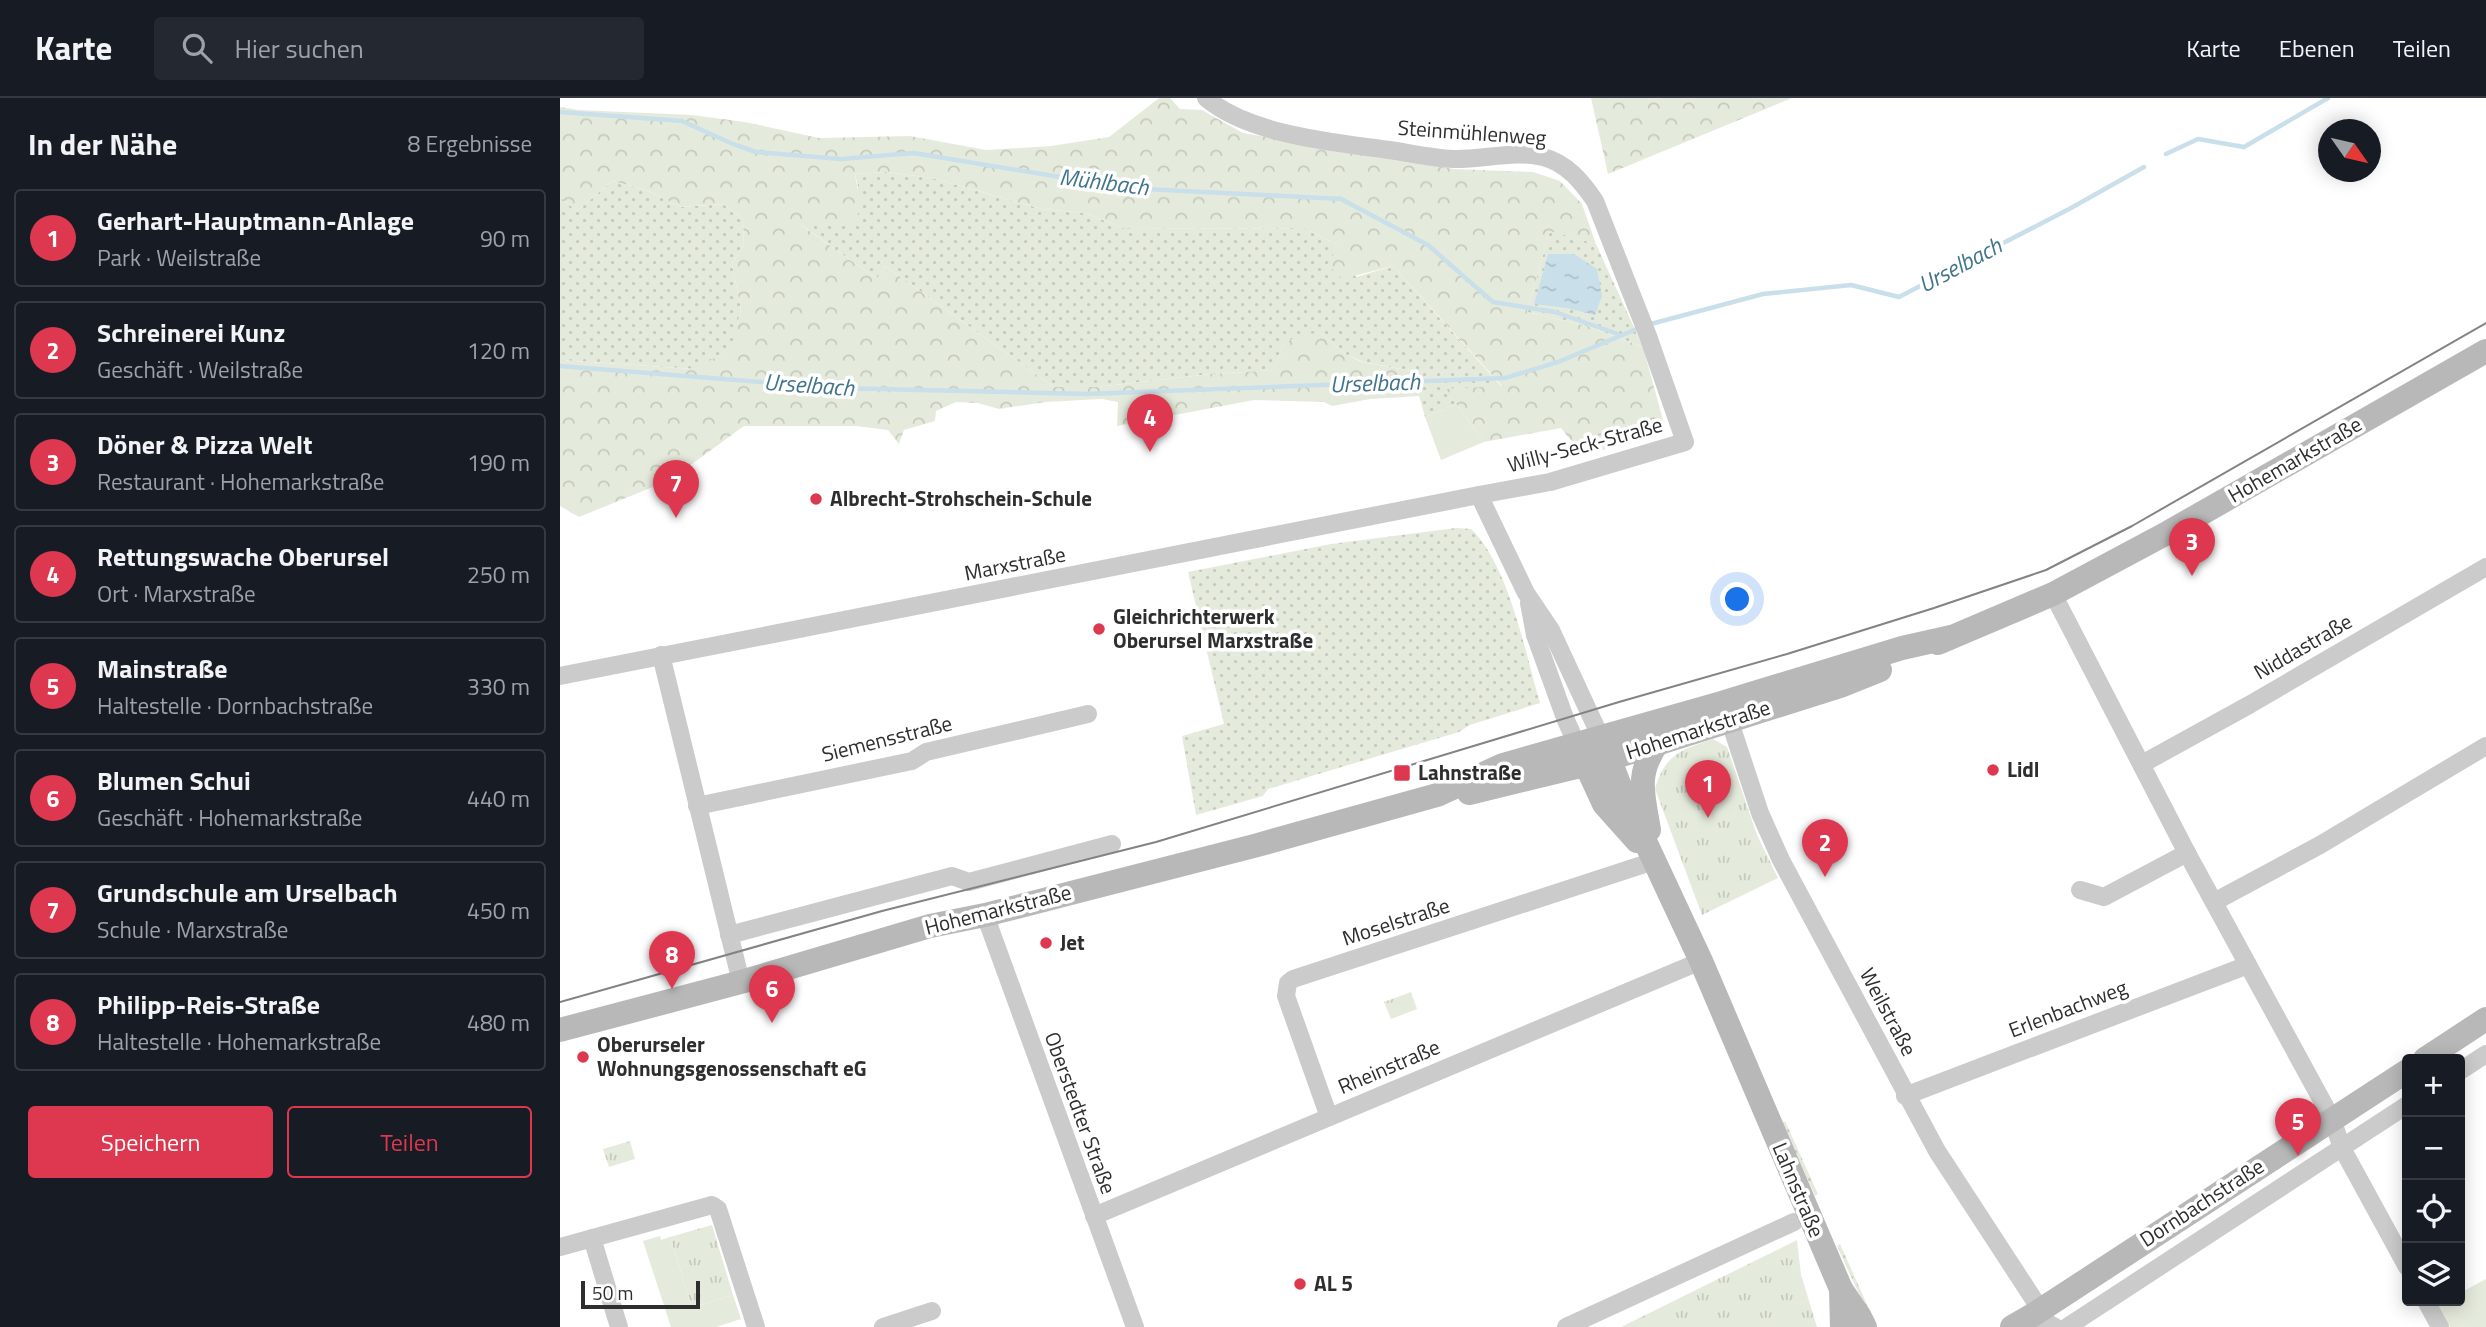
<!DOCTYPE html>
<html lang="de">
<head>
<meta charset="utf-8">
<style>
	:root { --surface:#171b24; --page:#242831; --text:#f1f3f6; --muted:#9ea1a6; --line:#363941; --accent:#dd384f }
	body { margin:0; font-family:"Titillium Web",sans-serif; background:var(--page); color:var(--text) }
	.controls { position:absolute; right:21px; bottom:21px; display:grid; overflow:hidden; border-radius:7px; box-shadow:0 4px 18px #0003 }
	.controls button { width:63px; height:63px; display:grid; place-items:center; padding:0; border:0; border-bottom:2px solid var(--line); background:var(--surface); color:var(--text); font:35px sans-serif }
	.compass { position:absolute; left:1758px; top:21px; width:63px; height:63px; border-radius:50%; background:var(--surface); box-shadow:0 4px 18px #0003; rotate:124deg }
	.scale { position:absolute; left:21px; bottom:18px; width:119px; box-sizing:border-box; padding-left:7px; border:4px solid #2e2e2e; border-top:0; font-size:19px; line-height:24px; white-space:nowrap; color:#2e2e2e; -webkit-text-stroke:5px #fff; paint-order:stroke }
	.you { position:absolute; left:1178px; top:502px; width:24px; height:24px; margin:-18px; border:5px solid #fff; border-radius:50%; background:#1a73e8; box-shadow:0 0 0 10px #1a73e833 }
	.badge { display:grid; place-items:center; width:46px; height:46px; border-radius:50%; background:var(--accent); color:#fff; font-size:23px; font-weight:700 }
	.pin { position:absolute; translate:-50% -58px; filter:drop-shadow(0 2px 4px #0008) }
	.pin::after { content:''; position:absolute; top:37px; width:24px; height:21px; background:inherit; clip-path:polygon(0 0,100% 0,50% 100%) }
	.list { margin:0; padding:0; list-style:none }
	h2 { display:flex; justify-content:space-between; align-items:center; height:91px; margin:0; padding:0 28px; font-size:30px }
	h2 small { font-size:23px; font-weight:400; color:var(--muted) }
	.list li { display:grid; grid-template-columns:46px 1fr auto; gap:21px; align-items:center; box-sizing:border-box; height:98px; margin:0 14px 14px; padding:0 14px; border:2px solid var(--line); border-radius:7px }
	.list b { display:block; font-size:26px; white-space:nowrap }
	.list p { margin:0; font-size:23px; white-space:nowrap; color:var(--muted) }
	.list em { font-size:23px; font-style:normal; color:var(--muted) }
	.actions { display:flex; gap:14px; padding:21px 28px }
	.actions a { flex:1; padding:16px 0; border:2px solid var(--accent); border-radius:7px; text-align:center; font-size:24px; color:var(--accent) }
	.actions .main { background:var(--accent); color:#fff }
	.icon { flex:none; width:38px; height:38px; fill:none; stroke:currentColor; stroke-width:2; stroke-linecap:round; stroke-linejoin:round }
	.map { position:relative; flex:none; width:1926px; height:1229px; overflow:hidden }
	header { display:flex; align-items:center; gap:42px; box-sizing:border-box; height:98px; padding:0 35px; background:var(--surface); border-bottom:2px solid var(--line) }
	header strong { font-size:33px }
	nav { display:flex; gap:38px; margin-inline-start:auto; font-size:24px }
	.search { width:490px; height:63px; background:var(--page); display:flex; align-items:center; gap:18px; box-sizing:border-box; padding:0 24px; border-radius:7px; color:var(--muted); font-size:26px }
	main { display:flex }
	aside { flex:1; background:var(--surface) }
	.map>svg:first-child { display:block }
	.grass { fill:url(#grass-dots) }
	.forest { fill:url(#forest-crowns) }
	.park { fill:url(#park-tufts) }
	.garden { fill:#e5ebdc }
	.water { fill:url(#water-ripples) }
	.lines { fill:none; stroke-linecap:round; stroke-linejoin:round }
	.stream { stroke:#c9dfea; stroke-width:4.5 }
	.street { stroke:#cbcbcb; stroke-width:18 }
	.secondary { stroke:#b8b8b8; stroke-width:24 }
	.tram { stroke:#838383; stroke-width:2 }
	.poi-dot { fill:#dd384f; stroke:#fff; stroke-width:2.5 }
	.labels { text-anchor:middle; stroke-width:7; stroke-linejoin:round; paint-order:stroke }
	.street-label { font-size:21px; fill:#2e2e2e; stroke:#fff }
	.poi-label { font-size:21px; font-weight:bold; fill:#2e2e2e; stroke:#fff; text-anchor:start }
	.water-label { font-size:23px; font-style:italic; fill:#40748c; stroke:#fff }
</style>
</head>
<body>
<header>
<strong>Karte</strong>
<div class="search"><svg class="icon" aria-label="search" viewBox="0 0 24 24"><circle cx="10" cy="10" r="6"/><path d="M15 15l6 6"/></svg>Hier suchen</div>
<nav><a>Karte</a><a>Ebenen</a><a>Teilen</a></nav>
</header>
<main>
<aside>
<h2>In der Nähe<small>8 Ergebnisse</small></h2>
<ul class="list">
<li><span class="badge">1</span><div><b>Gerhart-Hauptmann-Anlage</b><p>Park · Weilstraße</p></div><em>90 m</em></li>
<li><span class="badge">2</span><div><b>Schreinerei Kunz</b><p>Geschäft · Weilstraße</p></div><em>120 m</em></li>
<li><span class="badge">3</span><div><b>Döner &amp; Pizza Welt</b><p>Restaurant · Hohemarkstraße</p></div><em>190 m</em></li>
<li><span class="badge">4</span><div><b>Rettungswache Oberursel</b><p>Ort · Marxstraße</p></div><em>250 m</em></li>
<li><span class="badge">5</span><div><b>Mainstraße</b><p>Haltestelle · Dornbachstraße</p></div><em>330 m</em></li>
<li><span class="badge">6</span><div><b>Blumen Schui</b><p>Geschäft · Hohemarkstraße</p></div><em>440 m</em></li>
<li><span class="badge">7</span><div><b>Grundschule am Urselbach</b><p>Schule · Marxstraße</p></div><em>450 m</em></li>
<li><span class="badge">8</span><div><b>Philipp-Reis-Straße</b><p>Haltestelle · Hohemarkstraße</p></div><em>480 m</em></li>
</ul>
<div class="actions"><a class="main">Speichern</a><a>Teilen</a></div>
</aside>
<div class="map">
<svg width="1926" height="1229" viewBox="0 0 1926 1229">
	<defs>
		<pattern id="grass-dots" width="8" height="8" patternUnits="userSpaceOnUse" patternTransform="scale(1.75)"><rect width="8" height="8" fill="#e5ebdc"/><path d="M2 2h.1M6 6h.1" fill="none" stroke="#c5cabd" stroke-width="1.8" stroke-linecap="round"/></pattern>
		<pattern id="forest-crowns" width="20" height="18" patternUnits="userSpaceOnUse" patternTransform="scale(1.75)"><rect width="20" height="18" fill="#e5ebdc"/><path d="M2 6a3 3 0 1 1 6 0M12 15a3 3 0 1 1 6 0" fill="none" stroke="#c5cabd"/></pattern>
		<pattern id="park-tufts" width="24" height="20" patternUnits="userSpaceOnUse" patternTransform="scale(1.75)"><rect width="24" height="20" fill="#e5ebdc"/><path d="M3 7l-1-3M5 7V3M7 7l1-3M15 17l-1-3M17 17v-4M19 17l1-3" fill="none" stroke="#c5cabd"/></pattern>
		<pattern id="water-ripples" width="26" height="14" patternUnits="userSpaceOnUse" patternTransform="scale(1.75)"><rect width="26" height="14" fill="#c9dfea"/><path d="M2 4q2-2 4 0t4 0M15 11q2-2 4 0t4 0" fill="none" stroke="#adc0c9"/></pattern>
	</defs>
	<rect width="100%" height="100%" fill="#fff"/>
	<g class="grass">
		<path d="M326,74L372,80L482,111L525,115L566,131L744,130L778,147L796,179L833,168L942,289L886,291L896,306L865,319L852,273L803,264L785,256L762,236L723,247L714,272L651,276L537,289H494L325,168L317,181L240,126H291L298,89L295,76Z"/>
		<path d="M52,83L84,91L121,109L163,106L183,121L184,147L172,166L181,211L172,251L135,271L0,262V99L17,113Z"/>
		<path d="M990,132L1036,146L1083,249L1027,228L967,214Z"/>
		<path d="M896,430L911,431C948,465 966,557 980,605L910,627L899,634L708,691L703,698L636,717L622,638L664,626L628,474L771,446Z"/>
		<path d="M1225,1023L1258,1096L1255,1098L1222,1025Z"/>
		<path d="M1280,1146L1317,1229H1314L1277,1148Z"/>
	</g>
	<g class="forest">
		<path d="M599,0H610L620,11L642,12L683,35L894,71L973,74L1000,83L1022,106L1036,146L990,133L967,214L1027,228L1083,249L1106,333L1023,358L1001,330L924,344L885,291L942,288L833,168L782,181L768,167L778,147L744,130L566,131L525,115L482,111L372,80L326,74L295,76L301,111L291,126L241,127L317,181L325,168L494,289H537L651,276L714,272L723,247L741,235L762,236L785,256L802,264L852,273L859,298L810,301L772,308L764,304L694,302L557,328L558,304L542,301L485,304L439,311L418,305L396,304L376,313L375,323L344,332L339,346L328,332L296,328H184L110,382L19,419L0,408V262L134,271L171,251L181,211L172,166L184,147L183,121L163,106L121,109L84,91L52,83L17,113L0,99V9L19,12L132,17L185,24L259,40L350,38L426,52L491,48L549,39Z"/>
		<path d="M1031,0H1232L1048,76Z"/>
	</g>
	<g class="park">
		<path d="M1153,641L1167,649L1197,737L1218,780L1142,817L1095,691C1105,656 1121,652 1153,641Z"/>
		<path d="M851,894L857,911L831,921L824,904Z"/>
		<path d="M70,1043L75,1061L49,1069L43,1051Z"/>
		<path d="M152,1127L173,1197L132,1210L110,1139Z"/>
		<path d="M1237,1142L1241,1177L1257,1229H1061Z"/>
	</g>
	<g class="garden">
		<path d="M896,306L924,344L881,362L865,319Z"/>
		<path d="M100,1138L101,1142L110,1139L132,1210L173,1197L181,1221L156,1229H111L83,1143Z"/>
		<path d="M1926,1181V1229H1890L1878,1206L1884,1203H1900V1195Z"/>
	</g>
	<path class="water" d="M988,156H1014L1037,171L1042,198L1035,217L1007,210L974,206Z"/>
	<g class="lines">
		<g class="stream">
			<path d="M0,14L122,23L173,46L196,54L281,61L354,55L566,90L781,101L868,147L933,204L995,214L1058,236"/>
			<path d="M1606,56L1638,41L1684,49L1768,0"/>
			<path d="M1087,227L1203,196L1291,187L1339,199L1511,110L1584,69"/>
			<path d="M0,268L276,290L527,296L945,280L998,264L1079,230"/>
		</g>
		<g class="street">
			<path d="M646,0C690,37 773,44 829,52C850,55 872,60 893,61C922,62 955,52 983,59C1007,65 1022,84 1035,103L1088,238L1125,344L990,384L919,397L966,495L991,532L1041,640"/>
			<path d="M1493,496L1627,755L1772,1021L1782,1050L1847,1169"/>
			<path d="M969,505L975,537L1005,620L1017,647"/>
			<path d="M101,557L181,884"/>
			<path d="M0,578L919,397"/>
			<path d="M1169,621L1200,715L1221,762L1377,1053L1480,1211"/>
			<path d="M1582,666L1689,607L1926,469"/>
			<path d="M137,708L352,663L366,654L528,616"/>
			<path d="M1520,792L1544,799L1627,755"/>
			<path d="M1654,804L1760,747L1926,648"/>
			<path d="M425,817L575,1229"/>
			<path d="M169,837L392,778L409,784L552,746"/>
			<path d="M1900,973L1926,956"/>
			<path d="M1345,998L1688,867"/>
			<path d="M769,1019L726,898L728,885L733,881L1094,763"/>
			<path d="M534,1118L1141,863"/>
			<path d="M32,1140L59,1229"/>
			<path d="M0,1149L152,1107L158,1111L196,1229"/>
			<path d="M1866,1203L1880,1229"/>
			<path d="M1473,1217L1495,1229"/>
			<path d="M323,1229L372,1213"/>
			<path d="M1006,1229L1234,1124"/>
			<path d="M1507,1229L1847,1007"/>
		</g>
		<g class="secondary">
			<path d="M1378,545L1493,496L1609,434L1926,253"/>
			<path d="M1044,647L1063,696L1141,863L1281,1191L1300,1219L1305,1229"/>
			<path d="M1020,654L1044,706L1077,743"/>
			<path d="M909,695L1049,661L1280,588L1320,572"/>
			<path d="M1089,732C1083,695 1075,676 1099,643"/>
			<path d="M0,932L181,884L370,828L425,817L694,748L877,697L943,667L1158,606L1342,550L1391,539"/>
			<path d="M1865,961L1926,921"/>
			<path d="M1281,1191L1282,1229"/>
			<path d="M1452,1229L1473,1217L1847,973"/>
		</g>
		<path class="tram" d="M0,904L322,813L596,744L1059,604L1227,556L1374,510L1486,472L1572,428L1926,225"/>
	</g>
	<g class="poi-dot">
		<circle cx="256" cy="401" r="7"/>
		<circle cx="539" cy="531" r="7"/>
		<circle cx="1433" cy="672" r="7"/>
		<rect x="833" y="666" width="18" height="18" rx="3.5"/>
		<circle cx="486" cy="845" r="7"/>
		<circle cx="23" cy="959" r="7"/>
		<circle cx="740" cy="1186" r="7"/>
	</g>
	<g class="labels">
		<g class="street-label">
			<text transform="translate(912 35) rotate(4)" y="7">Steinmühlenweg</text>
			<text transform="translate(1025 347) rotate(-15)" y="7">Willy-Seck-Straße</text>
			<text transform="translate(1735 362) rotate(-30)" y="7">Hohemarkstraße</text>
			<text transform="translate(455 466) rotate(-11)" y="7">Marxstraße</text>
			<text transform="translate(1743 549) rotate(-30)" y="7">Niddastraße</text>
			<text transform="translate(1138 632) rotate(-18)" y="7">Hohemarkstraße</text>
			<text transform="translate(327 641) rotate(-14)" y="7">Siemensstraße</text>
			<text transform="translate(438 812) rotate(-14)" y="7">Hohemarkstraße</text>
			<text transform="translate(836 824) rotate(-18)" y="7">Moselstraße</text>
			<text transform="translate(1508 911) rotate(-21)" y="7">Erlenbachweg</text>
			<text transform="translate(1328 914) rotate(62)" y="7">Weilstraße</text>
			<text transform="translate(829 969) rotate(-23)" y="7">Rheinstraße</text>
			<text transform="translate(520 1015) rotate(70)" y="7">Oberstedter Straße</text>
			<text transform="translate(1238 1092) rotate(67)" y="7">Lahnstraße</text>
			<text transform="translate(1642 1105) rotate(-33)" y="7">Dornbachstraße</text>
		</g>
		<g class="poi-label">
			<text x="270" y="408">Albrecht-Strohschein-Schule</text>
			<text x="553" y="526">Gleichrichterwerk<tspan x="553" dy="24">Oberursel Marxstraße</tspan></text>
			<text x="1447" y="679">Lidl</text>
			<text x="858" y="682">Lahnstraße</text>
			<text x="500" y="852">Jet</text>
			<text x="37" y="954">Oberurseler<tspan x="37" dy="24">Wohnungsgenossenschaft eG</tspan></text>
			<text x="754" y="1193">AL 5</text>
		</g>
		<g class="water-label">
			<text transform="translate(544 84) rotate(7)" y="8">Mühlbach</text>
			<text transform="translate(1400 167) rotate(-28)" y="8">Urselbach</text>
			<text transform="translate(815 285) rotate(-2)" y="8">Urselbach</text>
			<text transform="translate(249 287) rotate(4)" y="8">Urselbach</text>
		</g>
	</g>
</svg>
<div class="controls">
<button>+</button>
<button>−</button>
<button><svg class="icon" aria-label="locate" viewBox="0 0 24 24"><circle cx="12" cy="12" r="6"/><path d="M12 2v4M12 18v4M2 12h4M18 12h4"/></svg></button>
<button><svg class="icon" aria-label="layers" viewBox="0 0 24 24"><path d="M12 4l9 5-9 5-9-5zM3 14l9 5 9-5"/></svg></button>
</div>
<svg class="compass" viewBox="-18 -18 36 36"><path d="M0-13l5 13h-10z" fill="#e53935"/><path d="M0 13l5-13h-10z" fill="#9ea1a6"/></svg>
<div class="scale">50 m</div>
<div class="you"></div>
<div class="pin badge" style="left:1148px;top:720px">1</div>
<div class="pin badge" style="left:1265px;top:779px">2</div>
<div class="pin badge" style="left:1632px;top:478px">3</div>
<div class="pin badge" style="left:590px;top:354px">4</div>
<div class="pin badge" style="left:1738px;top:1058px">5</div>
<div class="pin badge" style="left:212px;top:925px">6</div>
<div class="pin badge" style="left:116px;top:420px">7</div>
<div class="pin badge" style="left:112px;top:891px">8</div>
</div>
</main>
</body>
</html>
